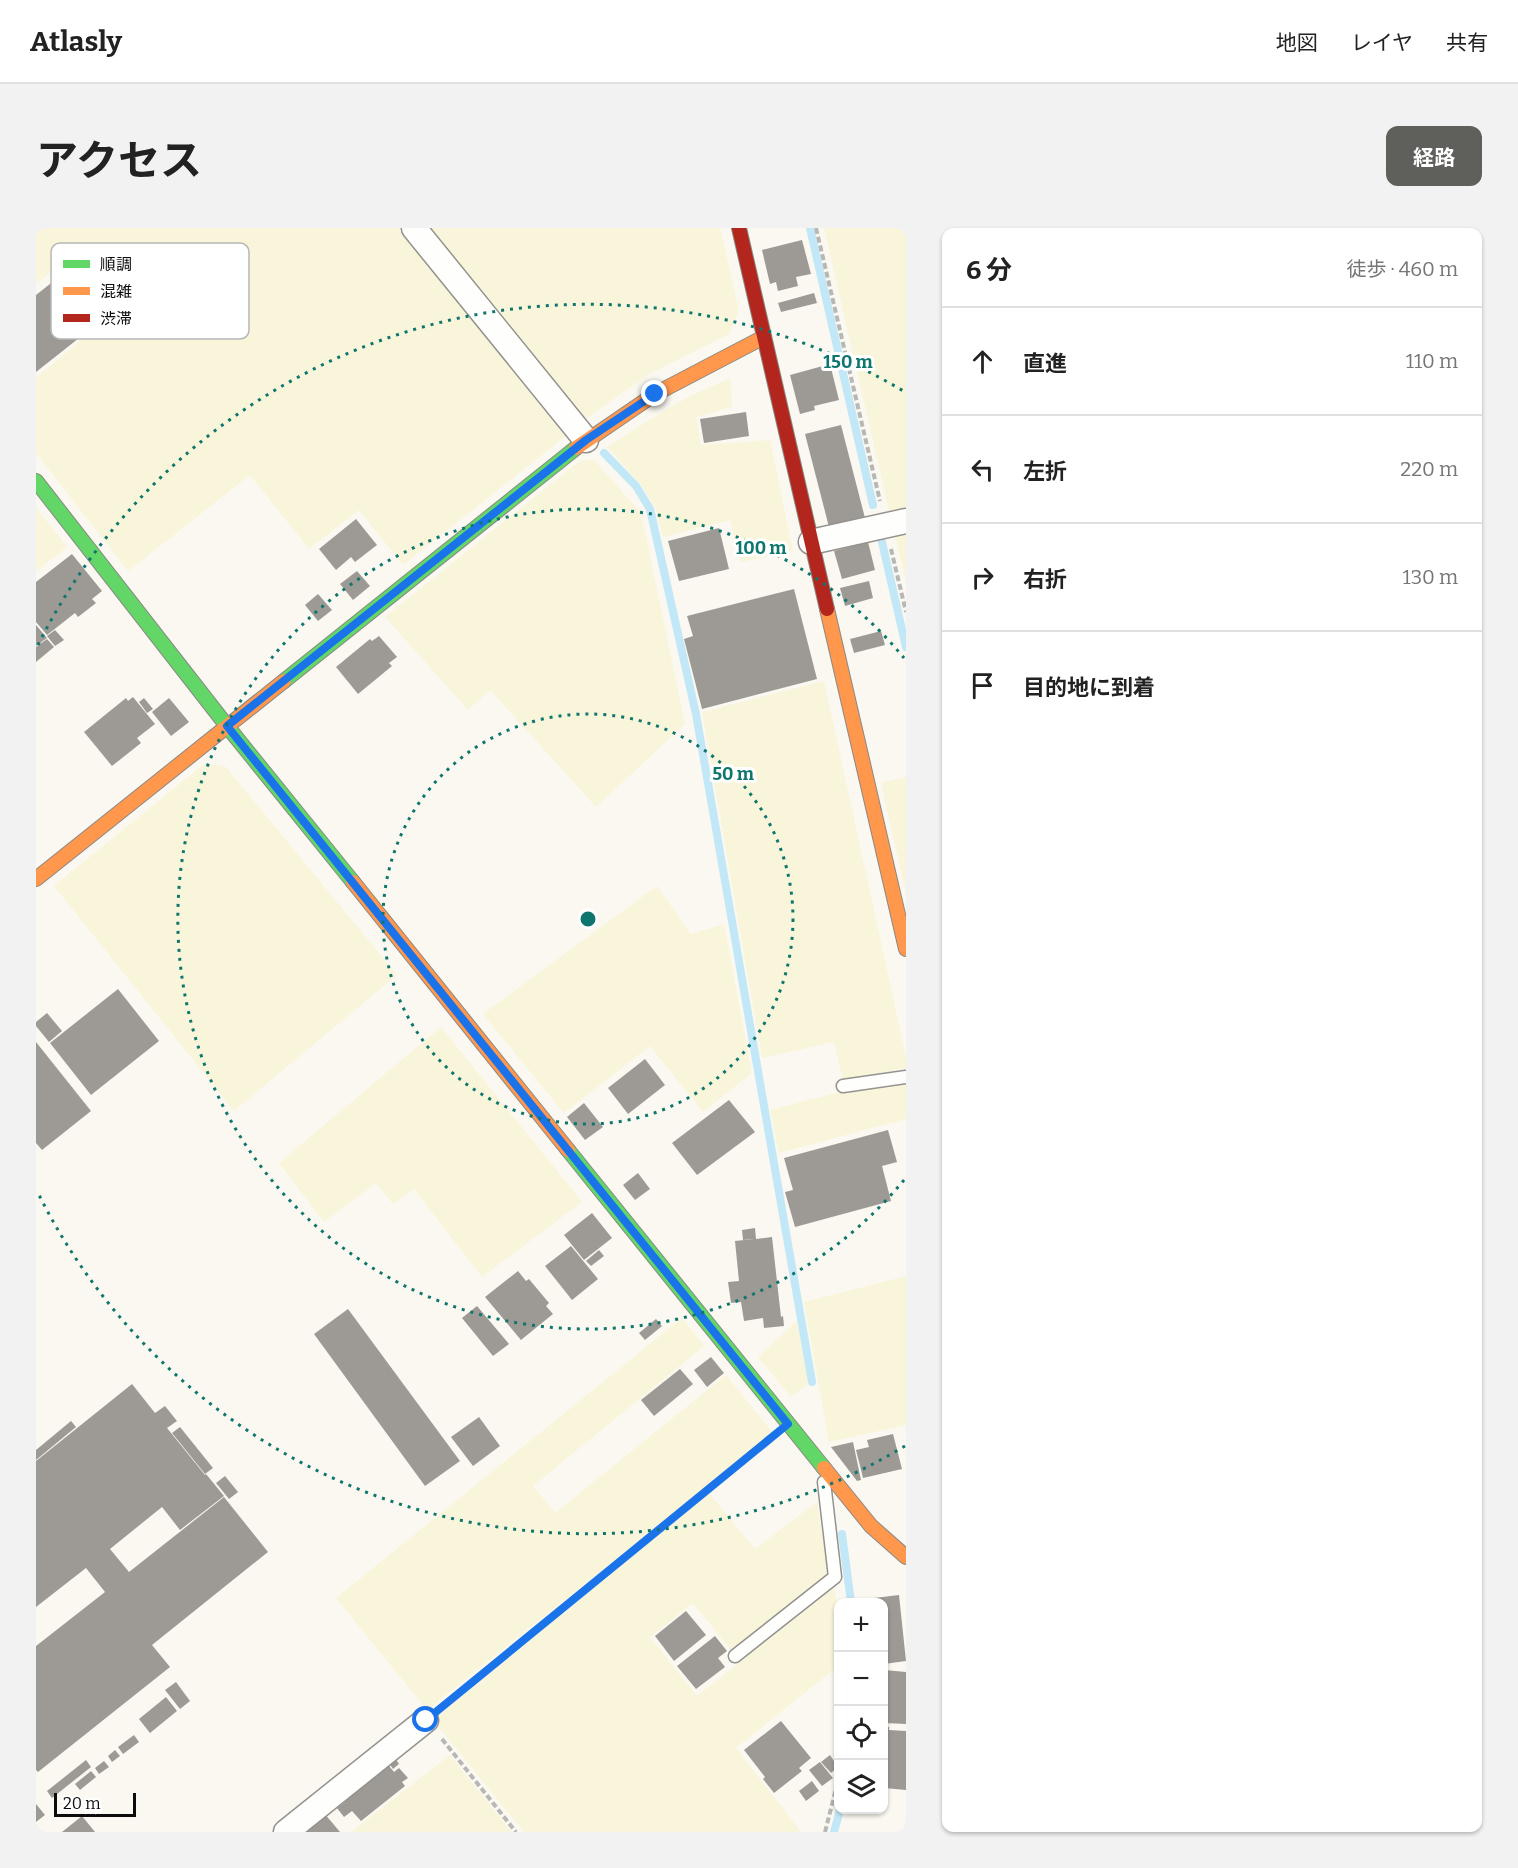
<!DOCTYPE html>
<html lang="ja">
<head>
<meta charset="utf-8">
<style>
	:root { --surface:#fff; --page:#f2f2f2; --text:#222; --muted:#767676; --line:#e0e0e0; --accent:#5f5f5c }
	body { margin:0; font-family:Bitter,"Noto Sans JP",serif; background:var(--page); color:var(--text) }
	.controls { position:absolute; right:18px; bottom:18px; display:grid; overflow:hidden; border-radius:12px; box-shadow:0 2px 4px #0004 }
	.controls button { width:54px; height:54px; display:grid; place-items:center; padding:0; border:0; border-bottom:2px solid var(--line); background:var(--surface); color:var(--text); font:30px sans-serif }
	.scale { position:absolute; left:18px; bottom:15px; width:82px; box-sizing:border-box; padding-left:6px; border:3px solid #0c0c0c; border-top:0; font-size:16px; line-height:21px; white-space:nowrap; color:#0c0c0c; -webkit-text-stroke:4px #fff; paint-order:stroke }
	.stop { position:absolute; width:18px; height:18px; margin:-14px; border:4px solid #1a73e8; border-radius:50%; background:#fff }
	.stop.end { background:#1a73e8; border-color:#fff; box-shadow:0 2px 6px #0008 }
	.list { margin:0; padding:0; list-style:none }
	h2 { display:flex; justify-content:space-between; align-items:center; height:78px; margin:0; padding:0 24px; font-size:26px }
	h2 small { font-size:20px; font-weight:400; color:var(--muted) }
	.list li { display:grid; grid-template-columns:39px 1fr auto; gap:18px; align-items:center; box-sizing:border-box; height:108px; padding:0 24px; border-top:2px solid var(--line) }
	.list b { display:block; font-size:22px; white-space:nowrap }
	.list em { font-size:20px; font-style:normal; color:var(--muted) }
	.icon { flex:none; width:33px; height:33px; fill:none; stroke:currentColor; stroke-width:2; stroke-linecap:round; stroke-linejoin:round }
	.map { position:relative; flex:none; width:870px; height:1604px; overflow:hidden; border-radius:12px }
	header { display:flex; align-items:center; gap:36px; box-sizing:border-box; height:84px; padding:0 30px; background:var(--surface); border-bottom:2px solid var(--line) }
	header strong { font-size:28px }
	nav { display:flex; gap:33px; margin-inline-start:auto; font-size:21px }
	.intro { display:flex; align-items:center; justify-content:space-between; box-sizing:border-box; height:144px; padding:0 36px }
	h1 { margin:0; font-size:42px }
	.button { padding:15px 27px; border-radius:12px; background:var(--accent); color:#fff; font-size:21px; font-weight:700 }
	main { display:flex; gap:36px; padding:0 36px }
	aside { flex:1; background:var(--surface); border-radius:12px; box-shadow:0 2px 4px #0004 }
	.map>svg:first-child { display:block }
	.farmland { fill:#f9f5da }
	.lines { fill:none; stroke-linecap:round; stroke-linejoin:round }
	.stream { stroke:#c2e8f8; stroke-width:8 }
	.building { fill:#9d9a96 }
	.lane-casing { stroke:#93928f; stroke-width:15 }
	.street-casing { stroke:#93928f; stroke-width:27 }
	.fast-casing { stroke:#8a8985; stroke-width:16 }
	.slow-casing { stroke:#8a8985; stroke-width:16 }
	.jam-casing { stroke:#8a8985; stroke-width:16 }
	.path { stroke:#b7b7b5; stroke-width:4; stroke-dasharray:6 3; stroke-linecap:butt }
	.lane { stroke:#fefefd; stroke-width:12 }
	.street { stroke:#fefefd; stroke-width:24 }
	.fast { stroke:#63d668; stroke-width:14 }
	.slow { stroke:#ff974d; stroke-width:14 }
	.jam { stroke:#b3261e; stroke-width:14 }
	.route { stroke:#1a73e8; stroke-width:8 }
	.ring { fill:none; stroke:#0f766e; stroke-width:3; stroke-dasharray:3 6 }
	.key { fill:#fff; stroke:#b6b6b6; stroke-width:1.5 }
	.key-label { font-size:16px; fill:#0c0c0c }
	.centre { fill:#0f766e; stroke:#fff; stroke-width:3 }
	.ring-label { font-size:18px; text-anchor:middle; font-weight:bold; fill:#0f766e; stroke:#fff; stroke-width:6; stroke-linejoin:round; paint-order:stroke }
</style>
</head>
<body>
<header>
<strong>Atlasly</strong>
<nav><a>地図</a><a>レイヤ</a><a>共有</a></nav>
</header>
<div class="intro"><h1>アクセス</h1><a class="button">経路</a></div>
<main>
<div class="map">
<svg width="870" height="1604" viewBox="0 0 870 1604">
	<rect width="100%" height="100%" fill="#faf8f0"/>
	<g class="farmland">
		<path d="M0,0H372L531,207L367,337L323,282L273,321L214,247L92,343L0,225V150L81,82L36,27L0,56Z"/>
		<path d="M393,0H684L703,82L693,106L613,146L548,192Z"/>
		<path d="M788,0H870V288L855,291Z"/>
		<path d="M695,150L696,179L660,189L665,217L734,212L757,323L705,334L694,292L627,309L619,279L605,257L571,219L623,186L656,167Z"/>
		<path d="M545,232H558L605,285L649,496L560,579L454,462L432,482L349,389Z"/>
		<path d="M0,280L31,319L0,343Z"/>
		<path d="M870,302V354L858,304Z"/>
		<path d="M788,453L870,829V840L807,852L798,814L726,830L666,484Z"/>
		<path d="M168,536L189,538L361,747L198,883L18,658Z"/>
		<path d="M870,549V665L845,555Z"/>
		<path d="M621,658L655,706L688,696L716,845L667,884L614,818L528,885L447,786Z"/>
		<path d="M405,799L546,974L446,1049L378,961L357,976L340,955L288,994L243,935Z"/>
		<path d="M870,855V891L743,925L734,882L808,863Z"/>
		<path d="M870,1048V1197L793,1214L768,1074Z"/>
		<path d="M646,1090L668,1118L497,1258L519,1285L690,1147L737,1205L391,1482L300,1370Z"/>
		<path d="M761,1093L772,1156L755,1169L722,1129Z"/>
		<path d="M673,1265L719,1321L781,1274L793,1345L695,1422L657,1375L614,1409L661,1468L798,1360L802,1382V1438L700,1520L765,1604H488L397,1492Z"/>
		<path d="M414,1527L476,1604H315Z"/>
	</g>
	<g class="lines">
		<g class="stream">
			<path d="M774,0L837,277"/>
			<path d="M568,225L600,258L614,281L660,486L776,1154"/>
			<path d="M846,314L870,419"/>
			<path d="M806,1306L815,1374"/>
			<path d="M798,1604L804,1582"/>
		</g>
	</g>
	<g class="building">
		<path d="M766,12L775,46L760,49L762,58L742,63L740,54L734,56L726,22Z"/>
		<path d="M38,37L76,84L0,144V67Z"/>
		<path d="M778,65L781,75L745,84L742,75Z"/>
		<path d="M794,136L803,172L778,178L779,182L764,186L754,147Z"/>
		<path d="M710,184L713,208L668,215L664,191Z"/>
		<path d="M805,197L829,290L793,299L769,206Z"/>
		<path d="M320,291L341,317L319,334L315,329L300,342L283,321Z"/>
		<path d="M683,300L693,341L643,353L632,313Z"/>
		<path d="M832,314L839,342L806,351L798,323Z"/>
		<path d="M36,326L66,363L56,371L60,375L42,389L39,385L11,407L0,394V354Z"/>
		<path d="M321,343L334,358L317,372L304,356Z"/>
		<path d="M833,353L837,370L809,378L804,360Z"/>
		<path d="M758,361L781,451L666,481L648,411L657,408L651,388Z"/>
		<path d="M282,366L296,382L282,393L269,377Z"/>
		<path d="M0,397L11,410L0,418Z"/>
		<path d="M19,402L28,412L19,418L11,408Z"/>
		<path d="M845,403L849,417L818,425L814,411Z"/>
		<path d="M343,408L361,429L353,435L356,438L322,466L300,439L334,411L336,413Z"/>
		<path d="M11,411L18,419L0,434V419Z"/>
		<path d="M97,469L119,496L101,510L105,515L76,538L48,504L90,470L92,473Z"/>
		<path d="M108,470L117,481L111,485L103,474Z"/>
		<path d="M133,470L153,494L135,508L116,484Z"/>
		<path d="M82,761L123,813L55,867L14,815Z"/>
		<path d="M11,785L26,803L13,814L0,798V794Z"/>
		<path d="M0,814L55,883L6,922L0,915Z"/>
		<path d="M609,831L629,857L592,886L572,860Z"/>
		<path d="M693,872L719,904L661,947L636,915Z"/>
		<path d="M548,875L567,899L549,912L531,889Z"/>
		<path d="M852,902L861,934L846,938L855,973L759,999L749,964L757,962L748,930Z"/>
		<path d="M602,945L614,961L599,972L587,957Z"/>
		<path d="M556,985L576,1010L548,1032L528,1007Z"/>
		<path d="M719,1000L720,1011L736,1009L745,1089L747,1088L748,1098L728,1100L727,1090L708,1093L705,1074L695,1075L692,1054L703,1053L699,1013L718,1011L707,1012L706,1002Z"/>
		<path d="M535,1018L562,1051L536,1072L509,1038Z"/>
		<path d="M563,1022L568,1028L555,1038L550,1033Z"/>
		<path d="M482,1043L490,1053L493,1051L513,1075L510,1078L517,1086L485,1112L449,1069Z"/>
		<path d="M441,1078L473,1116L457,1128L426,1090Z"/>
		<path d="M312,1081L424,1233L389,1258L278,1106Z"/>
		<path d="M620,1091L626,1098L609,1112L603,1105Z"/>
		<path d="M675,1129L688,1145L671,1159L658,1142Z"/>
		<path d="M644,1141L657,1156L618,1188L605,1172Z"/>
		<path d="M96,1156L119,1185L129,1178L141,1193L131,1200L169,1247L170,1246L188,1268L144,1302L126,1279L74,1321L93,1344L188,1269L232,1324L116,1417L134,1439L2,1544L0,1542V1418L69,1364L50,1340L0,1379V1233Z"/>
		<path d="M443,1189L464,1218L437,1238L415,1209Z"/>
		<path d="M35,1193L40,1199L0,1232V1222Z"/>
		<path d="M144,1199L177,1240L169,1246L136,1205Z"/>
		<path d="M857,1206L866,1241L827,1250L820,1222L833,1219L831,1212Z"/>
		<path d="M817,1214L825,1252L821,1253L795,1219Z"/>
		<path d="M189,1248L202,1264L193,1271L180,1255Z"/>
		<path d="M863,1367L870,1433L848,1436V1374H822V1372Z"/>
		<path d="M650,1383L670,1407L638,1433L619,1408Z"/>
		<path d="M679,1408L691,1423L682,1430L689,1439L660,1461L641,1438Z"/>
		<path d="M848,1442L870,1444V1496L848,1495Z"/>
		<path d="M140,1454L154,1473L144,1481L129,1462Z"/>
		<path d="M130,1469L141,1483L114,1505L103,1491Z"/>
		<path d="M745,1493L775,1530L763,1540L766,1543L738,1565L727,1551L729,1549L708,1522Z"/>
		<path d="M848,1499H853V1502L870,1503V1562L848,1560Z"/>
		<path d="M98,1507L103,1514L87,1526L82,1519Z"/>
		<path d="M79,1522L84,1528L76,1534L72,1528Z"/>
		<path d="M357,1527L363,1536L357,1541L351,1532Z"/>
		<path d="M794,1527L802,1539L795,1545L785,1534Z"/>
		<path d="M50,1532L55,1539L16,1570L11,1563Z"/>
		<path d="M68,1533L73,1539L63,1546L59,1540Z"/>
		<path d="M349,1533L358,1544L363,1540L372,1550L366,1554L369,1558L325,1593L316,1583L308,1589L301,1580L309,1574L304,1568Z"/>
		<path d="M784,1534L797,1550L786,1558L773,1542Z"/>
		<path d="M55,1543L60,1549L44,1562L39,1556Z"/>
		<path d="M776,1553L783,1563L770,1573L763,1563Z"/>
		<path d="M0,1576L9,1587L0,1594Z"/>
		<path d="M288,1585L304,1604H263Z"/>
		<path d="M46,1588L59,1604H26Z"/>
	</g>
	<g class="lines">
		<g class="lane-casing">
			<g id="lane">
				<path d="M807,858L870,849"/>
				<path d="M699,1428L799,1349L788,1254"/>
			</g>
		</g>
		<g class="street-casing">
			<g id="street">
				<path d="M378,0L550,212"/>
				<path d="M775,314L870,293"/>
				<path d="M250,1604L390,1492"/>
			</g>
		</g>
		<g class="fast-casing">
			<g id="fast">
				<path d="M0,253L191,498L317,654"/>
				<path d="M248,453L540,220"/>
				<path d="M532,922L788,1240"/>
			</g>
		</g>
		<g class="slow-casing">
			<g id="slow">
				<path d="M540,220L619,166L728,109"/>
				<path d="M791,381L870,721"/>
				<path d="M0,651L248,453"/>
				<path d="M317,654L532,922"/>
				<path d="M788,1240L835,1298L870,1329"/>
			</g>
		</g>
		<g class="jam-casing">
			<path id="jam" d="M703,0L791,381"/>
		</g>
		<g class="path">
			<path d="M780,0L844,273"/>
			<path d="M855,321L870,384"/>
			<path d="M410,1476L729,1215"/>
			<path d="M406,1511L480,1604"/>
			<path d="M789,1604L802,1553"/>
		</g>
		<use href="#lane" class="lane"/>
		<use href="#street" class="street"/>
		<use href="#fast" class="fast"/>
		<use href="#slow" class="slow"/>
		<use href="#jam" class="jam"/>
	</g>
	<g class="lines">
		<path class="route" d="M390,1492L752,1196L191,498L550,212L619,166"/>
	</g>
	<g class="ring">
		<circle cx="552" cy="691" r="205"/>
		<path d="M868 952A410 410 0 1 1 868 430"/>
		<path d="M869 1218A615 615 0 0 1 2 965M2 417A615 615 0 0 1 869 164"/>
	</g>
	<rect x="15" y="15" width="198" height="96" rx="9" class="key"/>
	<rect x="27" y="32" width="27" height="8" fill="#63d668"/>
	<rect x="27" y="59" width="27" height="8" fill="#ff974d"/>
	<rect x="27" y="86" width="27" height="8" fill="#b3261e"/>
	<g class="key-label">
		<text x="64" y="42">順調</text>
		<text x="64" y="69">混雑</text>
		<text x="64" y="96">渋滞</text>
	</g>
	<circle cx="552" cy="691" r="9" class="centre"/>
	<g class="ring-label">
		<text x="812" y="140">150 m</text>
		<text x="725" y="326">100 m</text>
		<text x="697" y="552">50 m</text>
	</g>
</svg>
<div class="controls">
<button>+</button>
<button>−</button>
<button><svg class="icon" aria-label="locate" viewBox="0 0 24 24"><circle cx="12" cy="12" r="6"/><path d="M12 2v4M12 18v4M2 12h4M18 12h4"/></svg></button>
<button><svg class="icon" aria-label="layers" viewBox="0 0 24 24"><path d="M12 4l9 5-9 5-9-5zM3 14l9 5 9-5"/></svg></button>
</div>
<div class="scale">20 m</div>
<div class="stop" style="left:390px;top:1492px"></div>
<div class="stop end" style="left:619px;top:166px"></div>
</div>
<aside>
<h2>6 分<small>徒歩 · 460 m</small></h2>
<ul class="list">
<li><svg class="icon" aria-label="ahead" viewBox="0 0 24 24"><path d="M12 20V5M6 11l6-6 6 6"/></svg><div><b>直進</b></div><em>110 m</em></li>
<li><svg class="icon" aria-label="left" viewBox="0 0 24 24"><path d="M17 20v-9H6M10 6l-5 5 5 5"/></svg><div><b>左折</b></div><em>220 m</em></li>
<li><svg class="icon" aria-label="right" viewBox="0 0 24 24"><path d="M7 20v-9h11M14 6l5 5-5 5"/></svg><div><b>右折</b></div><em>130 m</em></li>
<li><svg class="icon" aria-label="arrive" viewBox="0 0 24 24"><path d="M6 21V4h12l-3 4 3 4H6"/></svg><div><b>目的地に到着</b></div></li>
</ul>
</aside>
</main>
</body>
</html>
